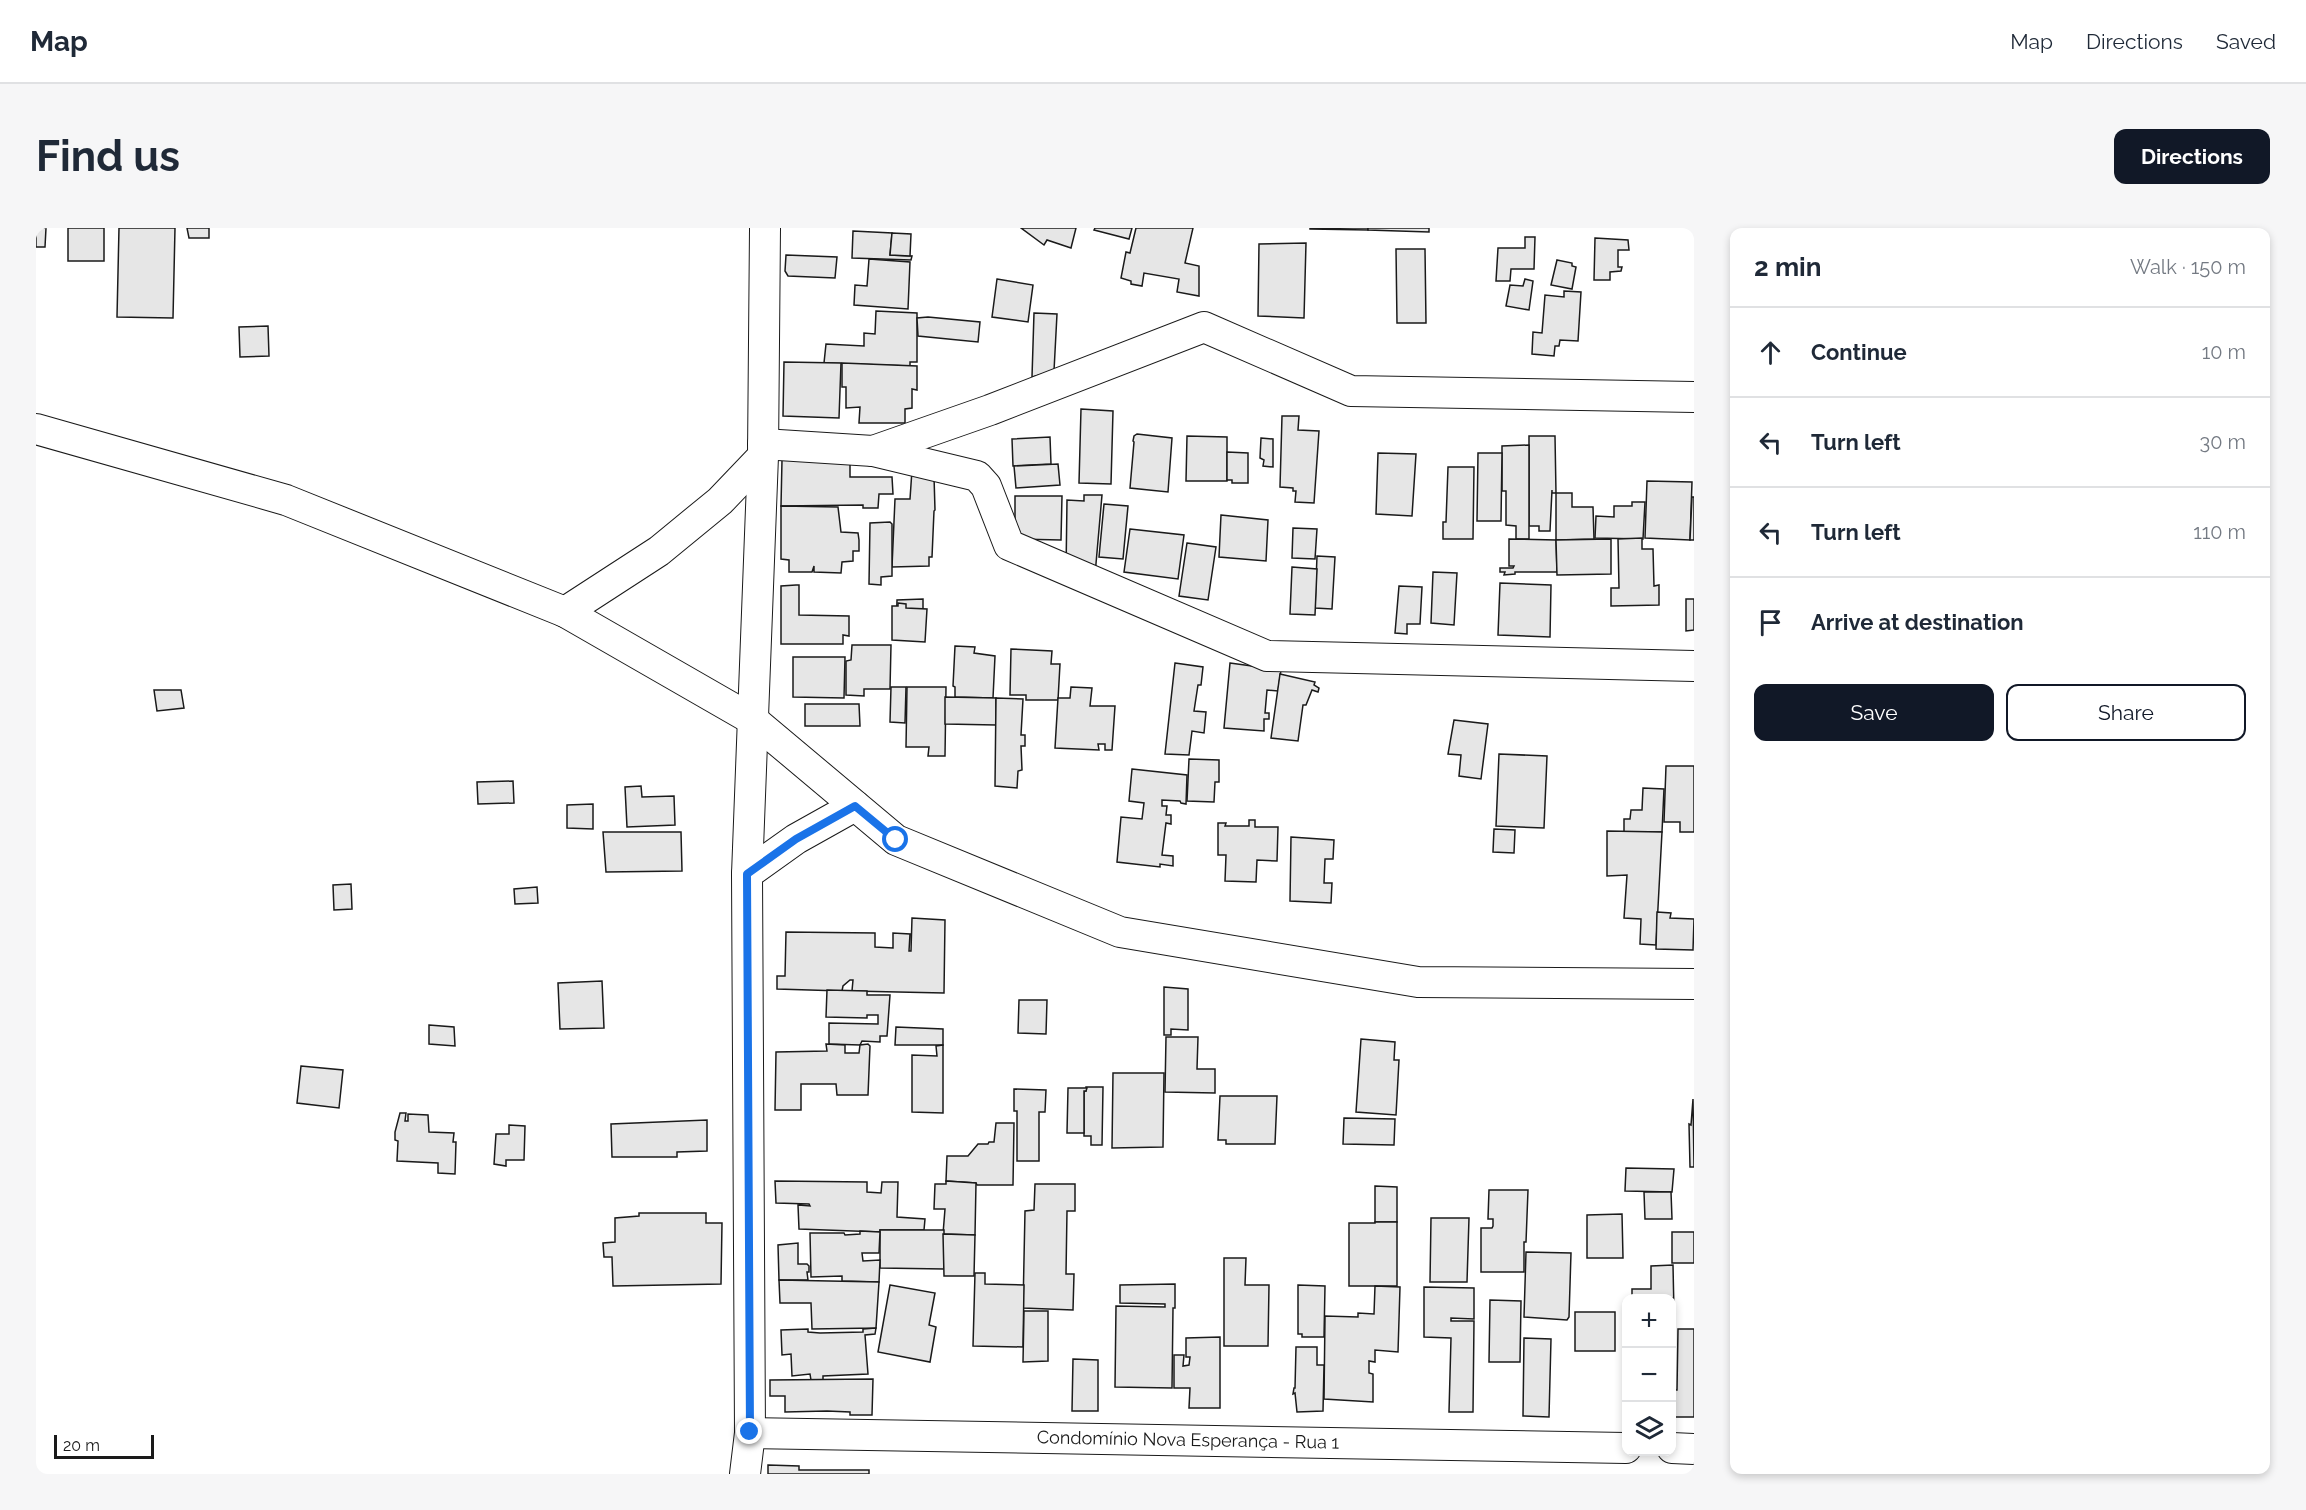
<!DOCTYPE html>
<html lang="en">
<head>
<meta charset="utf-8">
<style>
	:root { --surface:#fff; --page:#f6f6f7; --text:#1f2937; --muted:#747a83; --line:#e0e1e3; --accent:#111827 }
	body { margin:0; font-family:Raleway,sans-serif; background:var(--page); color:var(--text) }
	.controls { position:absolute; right:18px; bottom:18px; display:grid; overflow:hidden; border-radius:12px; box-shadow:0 3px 9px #0003 }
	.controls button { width:54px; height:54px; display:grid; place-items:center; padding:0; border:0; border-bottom:2px solid var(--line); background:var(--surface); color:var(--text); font:30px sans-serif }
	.scale { position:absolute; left:18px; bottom:15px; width:100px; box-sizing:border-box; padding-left:6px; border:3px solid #1a1a1a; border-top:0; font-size:16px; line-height:21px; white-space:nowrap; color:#1a1a1a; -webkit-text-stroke:4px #fff; paint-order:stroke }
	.stop { position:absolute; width:18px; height:18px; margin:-14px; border:4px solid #1a73e8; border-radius:50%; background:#fff }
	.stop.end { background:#1a73e8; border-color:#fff; box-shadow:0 2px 6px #0008 }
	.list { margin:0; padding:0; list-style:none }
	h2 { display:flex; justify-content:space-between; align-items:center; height:78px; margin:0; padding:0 24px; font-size:26px }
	h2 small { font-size:20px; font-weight:400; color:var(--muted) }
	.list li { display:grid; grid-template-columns:39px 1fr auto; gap:18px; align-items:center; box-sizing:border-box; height:90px; padding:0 24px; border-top:2px solid var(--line) }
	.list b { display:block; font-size:22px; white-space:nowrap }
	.list em { font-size:20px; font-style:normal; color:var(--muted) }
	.actions { display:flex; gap:12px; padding:18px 24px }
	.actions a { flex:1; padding:14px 0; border:2px solid var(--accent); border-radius:12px; text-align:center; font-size:21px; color:var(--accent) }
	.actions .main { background:var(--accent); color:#fff }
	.icon { flex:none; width:33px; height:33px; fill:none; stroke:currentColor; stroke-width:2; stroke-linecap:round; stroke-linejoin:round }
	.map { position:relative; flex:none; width:1658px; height:1246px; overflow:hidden; border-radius:12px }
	header { display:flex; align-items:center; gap:36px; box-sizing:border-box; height:84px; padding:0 30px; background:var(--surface); border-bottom:2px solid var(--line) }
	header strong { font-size:28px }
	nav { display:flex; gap:33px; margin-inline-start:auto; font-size:21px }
	.intro { display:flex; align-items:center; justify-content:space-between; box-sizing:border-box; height:144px; padding:0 36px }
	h1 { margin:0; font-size:42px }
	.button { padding:15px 27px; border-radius:12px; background:var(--accent); color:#fff; font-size:21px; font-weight:700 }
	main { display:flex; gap:36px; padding:0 36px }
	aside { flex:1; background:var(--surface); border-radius:12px; box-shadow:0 3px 9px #0003 }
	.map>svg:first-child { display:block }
	.building { fill:#e6e6e6; stroke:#1a1a1a; stroke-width:1.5 }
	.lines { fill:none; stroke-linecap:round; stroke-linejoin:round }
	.street-casing { stroke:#1a1a1a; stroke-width:32 }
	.street { stroke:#fff; stroke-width:30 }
	.route { stroke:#1a73e8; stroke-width:8 }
	.labels { text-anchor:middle; stroke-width:4.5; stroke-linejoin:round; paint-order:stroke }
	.street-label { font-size:18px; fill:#1a1a1a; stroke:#fff }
</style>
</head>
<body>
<header>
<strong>Map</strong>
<nav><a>Map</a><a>Directions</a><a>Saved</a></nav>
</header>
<div class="intro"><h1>Find us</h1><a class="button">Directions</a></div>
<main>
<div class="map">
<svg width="1658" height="1246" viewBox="0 0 1658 1246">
	<rect width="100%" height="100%" fill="#fff"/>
	<g class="building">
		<path d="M0,0H10L9,19H0Z"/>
		<rect x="32" y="0" width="36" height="33"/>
		<path d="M83,0H139L137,90L81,89Z"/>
		<path d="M151,0H173V10H153Z"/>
		<path d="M985,0H1040L1035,20L1011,12L1008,17Z"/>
		<path d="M1059,0H1096L1093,11L1058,2Z"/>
		<path d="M1100,0H1157L1149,35L1163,38V68L1141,64L1143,51L1108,45L1106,58L1095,56V53L1085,50L1090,24L1094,25Z"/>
		<path d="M1274,0H1332V2L1274,1Z"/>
		<path d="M1332,0H1393V4L1332,2Z"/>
		<path d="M817,3L856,5L854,27L876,28L875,32L816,30Z"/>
		<path d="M856,5L875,6L874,28L854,27Z"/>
		<path d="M1489,9H1499L1498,41H1475L1474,53H1460L1462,20H1489Z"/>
		<path d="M1559,10L1592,12L1593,22H1582V39H1586L1585,43L1574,44V52H1558Z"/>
		<path d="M1270,15L1268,90L1222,88L1223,16Z"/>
		<path d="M1360,21H1389L1390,95H1361Z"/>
		<path d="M750,27L801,29L799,50L752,48L749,43Z"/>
		<path d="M833,31L874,34L872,81L818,77L819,57L831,58Z"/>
		<path d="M1521,32L1536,35V38L1540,39L1536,61L1515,57Z"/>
		<path d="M961,51L997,57L992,94L956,89Z"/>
		<path d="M1489,51L1497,53L1493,82L1470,78L1474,57L1487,58Z"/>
		<path d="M1528,63L1545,64L1542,113L1524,112L1523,118H1519L1518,128L1496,126L1497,104L1506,105L1509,67L1528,69Z"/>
		<path d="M840,83L881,85V134H874V138L788,135L790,116L828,118V105L839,106Z"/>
		<path d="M998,85L1021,86L1018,143L996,149Z"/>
		<path d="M892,89L944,94L942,114L882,108L881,90Z"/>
		<path d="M232,98L233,128L204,129L203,99Z"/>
		<path d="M748,134L805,135L803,190L747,188Z"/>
		<path d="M806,135L881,138V162L876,161V180L869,181V195H823L824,179L810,180V159H806Z"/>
		<path d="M1045,181L1077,183L1075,256L1043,255Z"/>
		<path d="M1246,188H1263L1262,202L1283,203L1278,275L1259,274L1260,263H1257V260L1244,259Z"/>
		<path d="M1101,206L1136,210L1132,264L1094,260L1098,214L1097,213L1098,208Z"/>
		<path d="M1151,208L1191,209V253H1150Z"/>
		<path d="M1493,208H1519L1520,265H1516V262L1514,303H1503V298H1493Z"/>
		<path d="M1014,209L1015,236L977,238L976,211Z"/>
		<path d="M1225,210L1237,211V239L1227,238L1228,232L1224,230Z"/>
		<path d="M1493,217V311H1480V298L1470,297V263H1466V218Z"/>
		<path d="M1191,224L1212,225V255H1196V252H1191Z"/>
		<path d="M1342,225L1380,226L1376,288L1340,286Z"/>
		<path d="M1442,225H1466L1465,293H1441Z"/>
		<path d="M746,232L814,233V249H856L857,266H843L842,280H827V277L745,278Z"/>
		<path d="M1022,236L1024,257L980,260L978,238Z"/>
		<path d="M1412,239H1438L1437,311H1407V294H1410Z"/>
		<path d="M876,242L898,248L899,282L898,283L896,329H893V338L856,339L859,271H874Z"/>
		<path d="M1611,253L1656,254L1654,312L1609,310Z"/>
		<path d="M1520,265H1536V279H1557L1558,311L1520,312Z"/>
		<path d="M1048,267H1066L1059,347L1030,344L1031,272L1048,273Z"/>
		<path d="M979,268H1026L1025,312L979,311Z"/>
		<path d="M1656,269H1658V312H1654Z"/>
		<path d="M1596,274H1609L1607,311L1559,310L1560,288L1578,289V278H1596Z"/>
		<path d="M1068,276L1092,278L1087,331L1063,329Z"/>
		<path d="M745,278L802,279L805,304L822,305L823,312V323H817V333L806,334L805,345L778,344V338L776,344H753V332L745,331Z"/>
		<path d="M1185,287L1232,292L1230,333L1183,329Z"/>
		<path d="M854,294L856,296V348L845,349V357L833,356L834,295Z"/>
		<path d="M1257,300L1281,301L1279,331L1256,330Z"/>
		<path d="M1094,301L1148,307L1142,351L1088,344Z"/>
		<path d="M1606,310V321H1617L1618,358L1623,357V377L1575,378V360H1583L1582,311Z"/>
		<path d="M1473,311L1520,312L1521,344H1479V346L1468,347L1469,344H1464V340H1477L1478,338H1473Z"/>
		<path d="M1575,311V346L1521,347L1520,312Z"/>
		<path d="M1151,315L1180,319L1172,372L1143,368Z"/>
		<path d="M1281,328L1299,329L1296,381L1279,380Z"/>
		<path d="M1256,339L1281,341L1279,387L1254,386Z"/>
		<path d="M1397,344L1421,345L1418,397L1395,395Z"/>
		<path d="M1464,355L1515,357L1514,409L1462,407Z"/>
		<path d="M760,357H763V387L813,388V408L807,407V416H745V358Z"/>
		<path d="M1363,358L1386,359L1384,396H1371V406L1359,405Z"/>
		<path d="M887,371V409H860L861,372Z"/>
		<path d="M1650,371H1658V402L1650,403Z"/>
		<path d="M862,375L870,376V380L891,381L889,414L856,412V378H862Z"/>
		<path d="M816,417H855L854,461H828V468L810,467V433L815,432Z"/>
		<path d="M919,418L939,419L938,425L959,428L957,470L919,469V459L917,458Z"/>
		<path d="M975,421L1016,423L1015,436H1024L1022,472H990V467H974Z"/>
		<path d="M757,429H809L808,470L757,469Z"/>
		<path d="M1139,435L1167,439L1165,457H1162L1158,483L1170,484L1168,505L1156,503L1153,527L1129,526Z"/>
		<path d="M1194,435L1245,442L1242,463L1231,462L1229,485H1233V491H1228V503L1188,500Z"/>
		<path d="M1244,446L1279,454L1278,457L1283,460L1282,464L1276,462L1270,477H1267L1262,513L1235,510Z"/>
		<path d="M855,459H870L869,495L854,494Z"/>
		<path d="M871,459H910L909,528H892L893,519H870Z"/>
		<path d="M1035,459L1056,460L1054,478H1079L1076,522H1069V516H1062L1063,522L1019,520L1022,470H1034Z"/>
		<path d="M118,462H145L148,480L121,483Z"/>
		<path d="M909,469L960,470V497L909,496Z"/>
		<path d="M960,470L987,471L985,507H989V518H985L986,542L982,543L981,560L959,558Z"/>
		<path d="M769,476H823L824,498H769Z"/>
		<path d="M1418,492L1452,496L1445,551L1423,548L1425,527L1412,526Z"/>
		<path d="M1463,526L1511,528L1508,600L1460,598Z"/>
		<path d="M1153,531L1183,532V554H1179L1178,574L1151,573Z"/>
		<path d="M1630,538H1658V604H1644V594H1628Z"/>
		<path d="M1096,541L1151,547L1150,576L1145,575L1144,573L1126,572V578H1131L1130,587H1135V596L1130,595L1126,627L1137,628V638L1124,636V639L1081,634L1085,589L1106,591L1108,575L1093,573Z"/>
		<path d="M477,553L478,575L442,576L441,554Z"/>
		<path d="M605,558L606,569L638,568L639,597L591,599L589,559Z"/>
		<path d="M1607,560L1628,561L1626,604H1588V591H1594L1595,582H1606Z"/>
		<path d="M557,576V601L531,600V577Z"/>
		<path d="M1213,592H1219V599H1242L1241,633L1221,632L1220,654L1189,653L1190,627H1182V595H1190L1189,598H1213Z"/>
		<path d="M1458,601L1479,602L1478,625L1457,624Z"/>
		<path d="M1571,603L1626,604L1620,717L1604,716L1605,691L1588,690L1591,647L1571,648Z"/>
		<path d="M567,604H645L646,643L570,644Z"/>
		<path d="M1255,609L1298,612L1297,631H1289L1288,655H1296L1295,675L1254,673Z"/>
		<path d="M315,656L316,681L298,682L297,657Z"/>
		<path d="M501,659L502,675L479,676L478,661Z"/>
		<path d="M1621,684L1635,685L1634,690L1658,691L1657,722L1620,721Z"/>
		<path d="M876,690L909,692L908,765L816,763L817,752H814L807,758L806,763L741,761V748H749L750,704L839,705V719L857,720V705L874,706L873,723H875Z"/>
		<path d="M566,753L568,800L524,801L522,755Z"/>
		<path d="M1128,759L1152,761V802L1135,801V807H1128Z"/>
		<path d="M791,762L831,763V767H854L851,808H844V814L826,813L824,817L793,816V795L842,796V787H831V790L790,789Z"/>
		<path d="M983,772H1011L1010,806L982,805Z"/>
		<path d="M393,797L418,799L419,818L393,816Z"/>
		<path d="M860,799L907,801V817H859Z"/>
		<path d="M1130,809H1162L1161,841H1179V865L1129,864Z"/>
		<path d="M1325,811L1359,814L1358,832H1363L1360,887L1320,884Z"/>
		<path d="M790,816L809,817V825H823L824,817L832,816L834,818L832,867H801L800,856H765V882H739L740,824L791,823Z"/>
		<path d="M907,817V885L876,884V827L901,828L900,818Z"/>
		<path d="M265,838L307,842L303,880L261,875Z"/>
		<path d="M1077,845H1128L1127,919L1076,920Z"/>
		<path d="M1050,859H1067L1066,917H1055V908H1048V863H1050Z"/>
		<path d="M1032,860H1051L1050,863H1048V905H1031Z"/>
		<path d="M978,861L1010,862L1009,884H1003V933H981V883H978Z"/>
		<path d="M1184,868H1241L1239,916H1190V912H1182Z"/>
		<path d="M1657,871L1658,939H1654L1653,896L1655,897Z"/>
		<path d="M364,885H370L369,893H372V886L392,887L393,904L418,905L417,914H420L419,946L402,945V935L361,933L362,913L359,912V904Z"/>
		<path d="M1308,890L1359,891L1358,917L1307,916Z"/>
		<path d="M671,892V923L641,924V929H576L575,896Z"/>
		<path d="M960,895H978L977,957H941L940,955L910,953L911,928H932L942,916H952L953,914H958Z"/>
		<path d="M473,897L489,898L488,932H470V938L458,936L460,906H473Z"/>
		<path d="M1590,940L1638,941L1636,964L1589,963Z"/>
		<path d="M739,953L831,954V964L845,965L846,954H862L861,989L889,991L888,1002H844V1004L763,1001L762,977L774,978L773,976L740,975Z"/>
		<path d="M910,953L940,955L939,1007L907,1006L909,981H898L899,956H910Z"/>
		<path d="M999,956H1039V983H1031L1030,1046H1038L1037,1082L987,1080L989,983L998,982Z"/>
		<path d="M1339,958L1361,959V994H1339Z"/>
		<path d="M1453,962H1492L1490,1014H1488V1044H1445V1000H1456L1457,998V991H1452Z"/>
		<path d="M1608,964H1635L1636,991H1609Z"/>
		<path d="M603,985H670V995H686L685,1056L577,1058L576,1029H568L567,1015L579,1014V990L603,988Z"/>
		<path d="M1586,986L1587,1030H1551V987Z"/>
		<path d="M1395,990H1433L1431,1054H1394Z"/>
		<path d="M1339,994H1361V1058H1313V995H1339Z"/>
		<path d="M844,1002H908V1041L844,1040Z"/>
		<path d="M824,1003L844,1004L843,1025H826L827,1033L844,1032L843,1054L806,1053V1048L775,1049L774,1005H808L809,1007L824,1006Z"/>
		<rect x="1636" y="1004" width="22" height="31"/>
		<path d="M907,1006L939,1007L938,1048H908Z"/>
		<path d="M762,1015V1036H771L773,1038V1044H771L772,1052H743L742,1017Z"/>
		<path d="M1490,1024L1535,1025L1533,1089L1531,1092L1488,1089Z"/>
		<path d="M1188,1030H1210L1209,1057H1233L1232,1118H1188Z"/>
		<path d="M1637,1037L1638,1085H1636L1637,1145H1639L1638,1168H1636V1070H1596V1061H1615V1038Z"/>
		<path d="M939,1045H949V1056L988,1057L987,1119L937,1118Z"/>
		<path d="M743,1052L843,1054L840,1100L776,1101L775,1075H744Z"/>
		<path d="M1139,1056V1080H1137L1136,1160L1079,1159L1080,1078L1129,1079V1076L1084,1075V1057Z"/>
		<path d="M854,1057L899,1065L893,1097L900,1099L894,1134L842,1124Z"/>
		<path d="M1262,1057L1289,1058L1288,1109H1266V1106H1262Z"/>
		<path d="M1339,1058L1364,1059L1362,1124L1339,1122V1134L1333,1133V1145L1337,1146V1174L1288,1171L1289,1088L1322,1089V1085L1338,1086Z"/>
		<path d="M1388,1059L1438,1060V1091L1415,1090V1093H1438L1437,1184H1413L1415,1110L1388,1109Z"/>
		<path d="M1454,1072L1485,1073L1484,1134H1453Z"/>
		<path d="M988,1083H1012V1133L987,1134Z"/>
		<rect x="1539" y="1084" width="40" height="39"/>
		<path d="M840,1100L839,1106L829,1107L832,1146L787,1148V1152H775L774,1146L756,1148L755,1126L746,1127L745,1102L772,1101V1104L784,1105L827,1104V1101Z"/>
		<path d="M1642,1101H1658V1189H1638V1162H1641Z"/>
		<path d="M1184,1109V1180H1153L1154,1160H1138V1127H1148L1147,1138L1153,1137L1154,1129H1150V1110Z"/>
		<path d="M1488,1110L1515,1111L1513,1189L1487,1188Z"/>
		<path d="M1260,1119H1281V1137H1288L1287,1183L1261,1184L1259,1165L1257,1166L1258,1160H1259Z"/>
		<path d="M1037,1131L1062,1132V1183H1036Z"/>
		<path d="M837,1151L836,1187H814V1184L791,1183L749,1184V1168H734V1152Z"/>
		<path d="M732,1237L763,1238V1242H833V1246H732Z"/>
	</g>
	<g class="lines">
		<g class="street-casing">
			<g id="street">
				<path d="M0,201L250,272L529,384L717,492L860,612L1084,704L1382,754L1658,756"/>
				<path d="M727,216L837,223L941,248L950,258L973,317L1231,428L1658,438"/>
				<path d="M837,223L954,182L1168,99L1315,163L1658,169"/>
				<path d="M529,384L623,323L684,273L727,228"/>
				<path d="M711,646L760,611L819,578"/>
				<path d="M714,1205L1590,1220"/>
				<path d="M1636,1220L1658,1221"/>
				<path d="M709,1246L714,1205L711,646L727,228L729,0"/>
			</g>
		</g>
		<use href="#street" class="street"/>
	</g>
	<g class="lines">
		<path class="route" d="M714,1204L711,646L760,611L819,578L860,612"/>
	</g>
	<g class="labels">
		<g class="street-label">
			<text transform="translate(1152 1212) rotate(1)" y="6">Condomínio Nova Esperança - Rua 1</text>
		</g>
	</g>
</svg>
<div class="controls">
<button>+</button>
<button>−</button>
<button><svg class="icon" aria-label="layers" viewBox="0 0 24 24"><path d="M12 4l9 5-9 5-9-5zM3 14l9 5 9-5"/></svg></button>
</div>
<div class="scale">20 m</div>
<div class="stop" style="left:860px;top:612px"></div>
<div class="stop end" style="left:714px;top:1204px"></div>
</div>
<aside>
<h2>2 min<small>Walk · 150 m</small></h2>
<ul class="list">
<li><svg class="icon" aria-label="ahead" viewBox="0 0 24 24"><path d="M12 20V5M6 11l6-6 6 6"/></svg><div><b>Continue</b></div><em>10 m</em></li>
<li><svg class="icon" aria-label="left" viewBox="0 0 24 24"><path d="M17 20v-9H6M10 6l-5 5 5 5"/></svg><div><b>Turn left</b></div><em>30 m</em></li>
<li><svg class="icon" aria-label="left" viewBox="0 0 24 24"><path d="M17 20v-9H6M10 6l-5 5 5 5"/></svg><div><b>Turn left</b></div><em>110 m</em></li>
<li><svg class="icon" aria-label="arrive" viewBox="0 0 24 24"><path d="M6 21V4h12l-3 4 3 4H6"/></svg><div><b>Arrive at destination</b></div></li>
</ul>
<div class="actions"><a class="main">Save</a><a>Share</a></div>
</aside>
</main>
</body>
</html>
